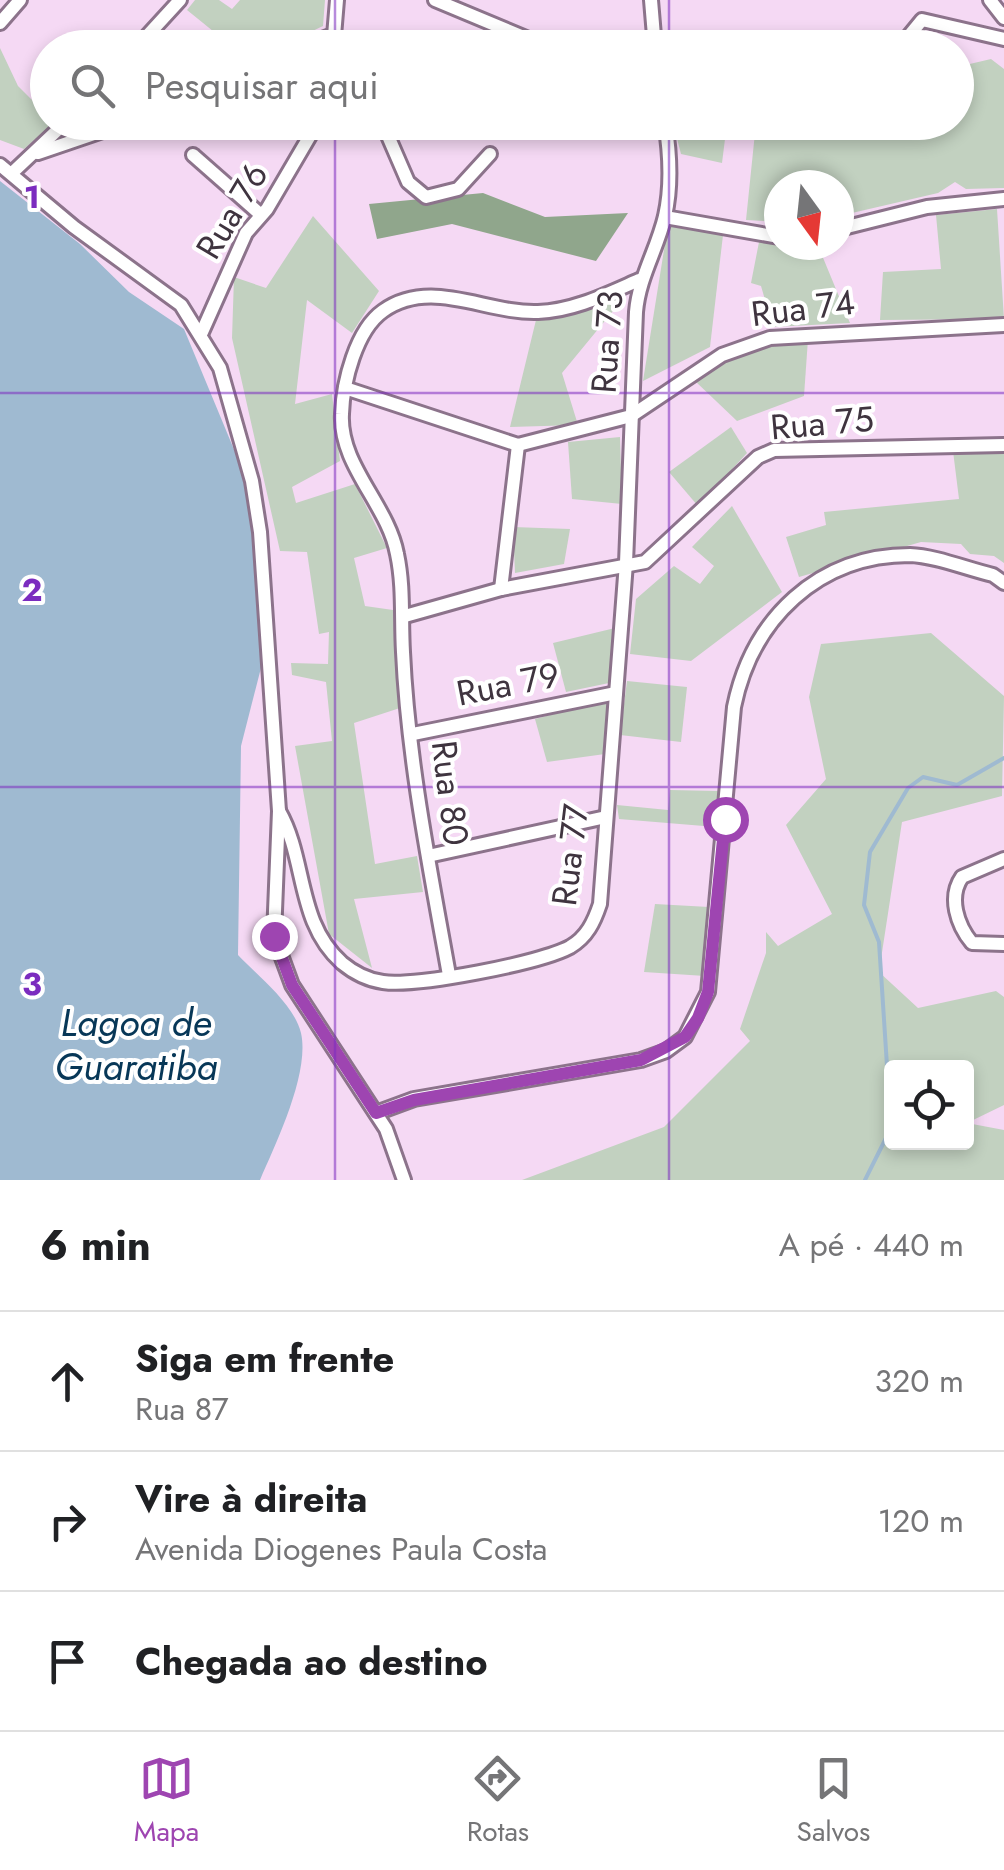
<!DOCTYPE html>
<html lang="pt">
<head>
<meta charset="utf-8">
<style>
	:root { --surface:#fff; --page:#f2f2f2; --text:#202124; --muted:#757577; --line:#e0e0e0; --accent:#9e45b1 }
	body { margin:0; font-family:Jost,sans-serif; background:var(--page); color:var(--text) }
	.controls { position:absolute; right:30px; bottom:30px; display:grid; overflow:hidden; border-radius:10px; box-shadow:0 5px 15px #0003 }
	.controls button { width:90px; height:90px; display:grid; place-items:center; padding:0; border:0; border-bottom:2px solid var(--line); background:var(--surface); color:var(--text); font:50px sans-serif }
	.compass { position:absolute; left:764px; top:170px; width:90px; height:90px; border-radius:50%; background:var(--surface); box-shadow:0 5px 15px #0003; rotate:165deg }
	.stop { position:absolute; width:30px; height:30px; margin:-22px; border:8px solid #9e45b1; border-radius:50%; background:#fff }
	.stop.end { background:#9e45b1; border-color:#fff; box-shadow:0 2px 10px #0008 }
	.list { margin:0; padding:0; list-style:none }
	h2 { display:flex; justify-content:space-between; align-items:center; height:130px; margin:0; padding:0 40px; font-size:42px }
	h2 small { font-size:32px; font-weight:400; color:var(--muted) }
	.list li { display:grid; grid-template-columns:65px 1fr auto; gap:30px; align-items:center; box-sizing:border-box; height:140px; padding:0 40px; border-top:2px solid var(--line) }
	.list b { display:block; font-size:38px; white-space:nowrap }
	.list p { margin:0; font-size:32px; white-space:nowrap; color:var(--muted) }
	.list em { font-size:32px; font-style:normal; color:var(--muted) }
	.icon { flex:none; width:55px; height:55px; fill:none; stroke:currentColor; stroke-width:2; stroke-linecap:round; stroke-linejoin:round }
	.map { position:relative; flex:none; width:1004px; height:1180px; overflow:hidden }
	.search { position:absolute; background:var(--surface); box-shadow:0 5px 15px #0003; left:30px; right:30px; top:30px; height:110px; display:flex; align-items:center; gap:25px; box-sizing:border-box; padding:0 35px; border-radius:55px; color:var(--muted); font-size:38px }
	.sheet { height:550px; background:var(--surface) }
	nav { display:flex; justify-content:space-around; align-items:center; box-sizing:border-box; height:140px; border-top:2px solid var(--line); background:var(--surface); font-size:28px; color:var(--muted) }
	nav a { display:grid; justify-items:center; gap:5px }
	nav .on { color:var(--accent) }
	.map>svg:first-child { display:block }
	.green { fill:#c2d1c0; fill-rule:evenodd }
	.forest { fill:#90a68c }
	.water { fill:#9fbad1 }
	.lines { fill:none; stroke-linecap:round; stroke-linejoin:round }
	.stream { stroke:#9fbad1; stroke-width:4 }
	.minor-casing { stroke:#8c738b; stroke-width:18 }
	.minor { stroke:#fff; stroke-width:12 }
	.route { stroke:#9e45b1; stroke-width:12 }
	.grid { fill:none; stroke:#7b2cbf; stroke-width:2.5; stroke-opacity:0.55 }
	.labels { text-anchor:middle; stroke-width:8; stroke-linejoin:round; paint-order:stroke }
	.street-label { font-size:35px; fill:#3f343f; stroke:#fff }
	.water-label { font-size:38px; font-style:italic; fill:#073757; stroke:#fff }
	.grid-label { font-size:32px; text-anchor:middle; font-weight:bold; fill:#7b2cbf; stroke:#fff; stroke-width:8; stroke-linejoin:round; paint-order:stroke }
</style>
</head>
<body>
<div class="map">
<svg width="1004" height="1180" viewBox="0 0 1004 1180">
	<rect width="100%" height="100%" fill="#f5d9f4"/>
	<g class="green">
		<path d="M195,0H219L232,9L240,0H325L323,26L279,47H225L224,40L187,10Z"/>
		<path d="M0,48L18,86L47,115L48,122L54,123L24,149L0,140Z"/>
		<path d="M991,59L1004,69V188L966,189L955,182L938,193L839,216V185H779V222L746,220L756,123H810L812,127L832,122H956L957,67Z"/>
		<path d="M673,123H727L722,163L681,154Z"/>
		<path d="M997,209L1004,319L880,320L883,272L941,269L936,215Z"/>
		<path d="M313,216L379,291L352,333L307,300L295,404L332,394L340,461L292,487L296,503L355,484L387,548L354,558L365,606L393,610L403,707L354,723L375,864L417,856L423,892L354,899L372,968L329,934L295,746L332,741L326,682L292,675L291,663L328,664L329,632L319,634L307,552L280,551L232,338L234,277L266,288Z"/>
		<path d="M668,225L723,235L710,347L643,381Z"/>
		<path d="M759,242L819,248L850,323L773,327L761,286L751,283Z"/>
		<path d="M627,294L562,373L578,425L510,427L536,320Z"/>
		<path d="M808,339L804,396L737,421L695,381L747,345Z"/>
		<path d="M731,427L747,453L698,506L669,472Z"/>
		<path d="M620,437L622,504L572,499L568,442Z"/>
		<path d="M1004,450V563L994,556L970,554L961,544L921,542L799,577L786,537L826,525L824,512L959,499L953,451Z"/>
		<path d="M732,506L782,592L691,661L630,654L636,599L674,566L700,584L714,566L692,547Z"/>
		<path d="M513,527L570,529L564,564L515,573Z"/>
		<path d="M615,628L609,683L566,692L553,643Z"/>
		<path d="M931,633L1004,696L1002,796L902,822L879,972L918,1008L996,991L1004,997V1105L967,1123L1004,1130V1180H522L664,1127L750,1041L740,1029L766,953V932L778,946L832,914L786,825L826,779L809,697L821,644ZM892,1068H966V1142H892Z"/>
		<path d="M627,681L687,687L681,742L620,735Z"/>
		<path d="M611,699L605,754L547,762L535,719Z"/>
		<path d="M670,790L719,791L716,827L619,819L617,805L668,810Z"/>
		<path d="M655,904L709,907L705,976L644,972Z"/>
	</g>
	<path class="forest" d="M483,193L545,217L628,213L596,261L452,224L377,239L369,204Z"/>
	<path class="water" d="M0,181L80,244L129,292L184,329L245,476L256,549L263,660L241,746L238,955C258,976 294,1004 301,1033C310,1073 276,1143 260,1180H0Z"/>
	<g class="lines">
		<path class="stream" d="M865,1180L891,1128L879,942L864,905L870,852L908,788L923,777L957,785L1004,758"/>
		<g class="minor-casing">
			<g id="minor">
				<path d="M435,0L550,48"/>
				<path d="M651,0L655,48"/>
				<path d="M990,0L1004,18"/>
				<path d="M0,23L20,0"/>
				<path d="M136,48L180,0"/>
				<path d="M299,48L333,35"/>
				<path d="M333,48L337,0"/>
				<path d="M899,48L922,20L1004,39"/>
				<path d="M382,122L408,182L426,197L458,189L490,154"/>
				<path d="M38,153L129,122"/>
				<path d="M193,155L261,215"/>
				<path d="M0,165L74,227L181,305L220,368L252,481L260,532L279,811L274,936L292,985L386,1129L404,1180"/>
				<path d="M12,173L66,122"/>
				<path d="M665,217L779,237"/>
				<path d="M839,229L927,207L1004,199"/>
				<path d="M202,332L246,233L267,209L318,122"/>
				<path d="M345,388L518,445L631,416L722,355L770,338L1004,325"/>
				<path d="M501,589L518,445"/>
				<path d="M405,616L501,589L645,562L758,457L774,450L1004,445"/>
				<path d="M413,734L616,693"/>
				<path d="M279,811C307,860 296,922 342,963C354,973 368,980 383,982C417,987 540,963 570,947C587,937 594,922 600,904L626,563L636,312C639,277 657,250 665,216C672,185 670,153 665,122"/>
				<path d="M428,856L606,817"/>
				<path d="M1004,859L962,877C948,897 957,925 972,943L1004,944"/>
				<path d="M449,975C430,869 408,760 403,652C401,618 404,587 397,554C388,505 339,465 342,414C343,382 356,330 383,311C431,277 486,314 538,312C573,311 607,294 639,280"/>
				<path d="M376,1113L414,1099L641,1060L666,1051L685,1037L708,992L734,707C752,619 818,555 910,555C936,556 967,569 993,575L1004,583"/>
			</g>
		</g>
		<use href="#minor" class="minor"/>
	</g>
	<g class="lines">
		<path class="route" d="M274,936L292,985L376,1113L414,1100L641,1060L685,1037L698,1018L708,992L725,819"/>
	</g>
	<path class="grid" d="M335,0V48M669,0V48M335,122V1180M669,122V1180M0,393H1004M0,787H1004"/>
	<g class="labels">
		<g class="street-label">
			<text transform="translate(232 211) rotate(-59)" y="12">Rua 76</text>
			<text transform="translate(803 308) rotate(-7)" y="12">Rua 74</text>
			<text transform="translate(607 342) rotate(-86)" y="12">Rua 73</text>
			<text transform="translate(822 423) rotate(-5)" y="12">Rua 75</text>
			<text transform="translate(508 684) rotate(-11)" y="12">Rua 79</text>
			<text transform="translate(450 793) rotate(83)" y="12">Rua 80</text>
			<text transform="translate(570 855) rotate(-83)" y="12">Rua 77</text>
		</g>
		<g class="water-label">
			<text x="136" y="1036">Lagoa de<tspan x="136" dy="44">Guaratiba</tspan></text>
		</g>
	</g>
	<g class="grid-label">
		<text x="32" y="208">1</text>
		<text x="32" y="601">2</text>
		<text x="32" y="995">3</text>
	</g>
</svg>
<div class="controls">
<button><svg class="icon" aria-label="locate" viewBox="0 0 24 24"><circle cx="12" cy="12" r="6"/><path d="M12 2v4M12 18v4M2 12h4M18 12h4"/></svg></button>
</div>
<svg class="compass" viewBox="-18 -18 36 36"><path d="M0-13l5 13h-10z" fill="#e53935"/><path d="M0 13l5-13h-10z" fill="#757577"/></svg>
<div class="stop" style="left:725px;top:819px"></div>
<div class="stop end" style="left:274px;top:936px"></div>
<div class="search"><svg class="icon" aria-label="search" viewBox="0 0 24 24"><circle cx="10" cy="10" r="6"/><path d="M15 15l6 6"/></svg>Pesquisar aqui</div>
</div>
<section class="sheet">
<h2>6 min<small>A pé · 440 m</small></h2>
<ul class="list">
<li><svg class="icon" aria-label="ahead" viewBox="0 0 24 24"><path d="M12 20V5M6 11l6-6 6 6"/></svg><div><b>Siga em frente</b><p>Rua 87</p></div><em>320 m</em></li>
<li><svg class="icon" aria-label="right" viewBox="0 0 24 24"><path d="M7 20v-9h11M14 6l5 5-5 5"/></svg><div><b>Vire à direita</b><p>Avenida Diogenes Paula Costa</p></div><em>120 m</em></li>
<li><svg class="icon" aria-label="arrive" viewBox="0 0 24 24"><path d="M6 21V4h12l-3 4 3 4H6"/></svg><div><b>Chegada ao destino</b></div></li>
</ul>
</section>
<nav>
<a class="on"><svg class="icon" aria-label="map" viewBox="0 0 24 24"><path d="M3 6l6-2 6 2 6-2v14l-6 2-6-2-6 2zM9 4v14M15 6v14"/></svg>Mapa</a>
<a><svg class="icon" aria-label="directions" viewBox="0 0 24 24"><path d="M12 3l9 9-9 9-9-9zM9 14v-3h6M13 9l2 2-2 2"/></svg>Rotas</a>
<a><svg class="icon" aria-label="saved" viewBox="0 0 24 24"><path d="M7 4h10v16l-5-4-5 4z"/></svg>Salvos</a>
</nav>
</body>
</html>
